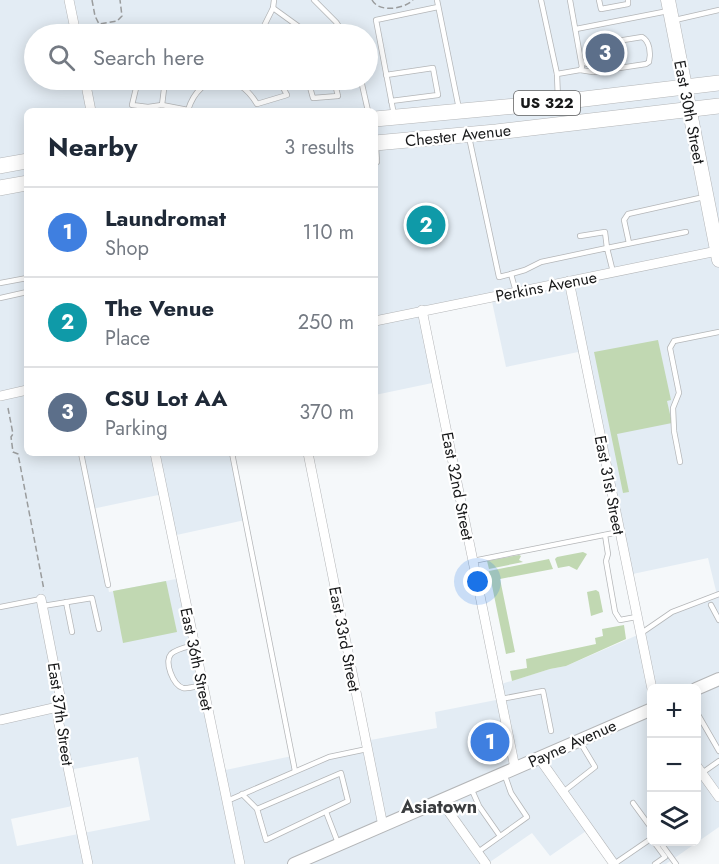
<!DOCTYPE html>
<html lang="en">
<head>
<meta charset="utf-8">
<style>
	:root { --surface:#fff; --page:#f2f2f3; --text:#1f2937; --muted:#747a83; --line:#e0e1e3; --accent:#728d06 }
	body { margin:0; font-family:Jost,sans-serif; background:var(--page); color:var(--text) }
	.controls { position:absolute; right:18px; bottom:18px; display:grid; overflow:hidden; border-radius:9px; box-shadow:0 3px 15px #0003 }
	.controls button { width:54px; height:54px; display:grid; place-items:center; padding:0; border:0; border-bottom:2px solid var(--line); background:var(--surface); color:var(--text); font:30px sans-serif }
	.you { position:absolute; left:478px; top:582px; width:21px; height:21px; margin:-15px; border:4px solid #fff; border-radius:50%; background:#1a73e8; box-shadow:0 0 0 9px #1a73e833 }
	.badge { display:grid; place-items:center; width:39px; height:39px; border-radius:50%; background:var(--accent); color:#fff; font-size:20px; font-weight:700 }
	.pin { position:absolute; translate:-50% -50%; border:3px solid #fff; box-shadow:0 2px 6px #0006 }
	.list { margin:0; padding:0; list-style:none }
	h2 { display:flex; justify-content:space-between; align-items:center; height:78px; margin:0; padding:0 24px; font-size:26px }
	h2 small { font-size:20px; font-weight:400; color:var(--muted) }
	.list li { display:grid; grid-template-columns:39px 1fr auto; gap:18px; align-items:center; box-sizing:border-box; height:90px; padding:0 24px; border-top:2px solid var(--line) }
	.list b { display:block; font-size:22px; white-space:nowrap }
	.list p { margin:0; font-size:20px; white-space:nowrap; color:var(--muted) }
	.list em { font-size:20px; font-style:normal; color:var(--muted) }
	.icon { flex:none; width:33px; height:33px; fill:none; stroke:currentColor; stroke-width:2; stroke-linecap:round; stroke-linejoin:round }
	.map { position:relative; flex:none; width:719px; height:864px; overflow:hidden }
	.search { position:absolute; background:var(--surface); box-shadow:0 3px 15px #0003; left:24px; top:24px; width:354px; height:66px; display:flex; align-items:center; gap:15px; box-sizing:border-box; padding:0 21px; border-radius:33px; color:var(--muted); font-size:22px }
	.panel { position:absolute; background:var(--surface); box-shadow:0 3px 15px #0003; left:24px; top:108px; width:354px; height:348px; border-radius:9px }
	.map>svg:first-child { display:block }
	.built { fill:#e3ecf4; fill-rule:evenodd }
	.green { fill:#c1d8b2 }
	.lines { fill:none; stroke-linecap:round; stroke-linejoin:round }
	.service-casing { stroke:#b4b6b8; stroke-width:6 }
	.minor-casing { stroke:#b4b6b8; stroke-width:10 }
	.tertiary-casing { stroke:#b4b6b8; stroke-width:14 }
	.secondary-casing { stroke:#b4b6b8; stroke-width:15 }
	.primary-casing { stroke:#b4b6b8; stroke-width:16 }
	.path { stroke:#9a9c9d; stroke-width:1.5; stroke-dasharray:6 3; stroke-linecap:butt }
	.service { stroke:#fff; stroke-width:4.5 }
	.minor { stroke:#fff; stroke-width:9 }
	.tertiary { stroke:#fff; stroke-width:12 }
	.secondary { stroke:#fff; stroke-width:14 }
	.primary { stroke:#fff; stroke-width:15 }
	.labels { text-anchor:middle; stroke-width:4.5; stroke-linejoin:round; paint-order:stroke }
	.shield { fill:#fff; stroke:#5d5d5e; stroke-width:1.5 }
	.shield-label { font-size:15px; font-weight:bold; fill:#171819 }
	.street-label { font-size:16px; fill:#171819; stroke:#fff }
	.neighbourhood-label { font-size:18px; font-weight:bold; fill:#3b3d3f; stroke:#fff }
</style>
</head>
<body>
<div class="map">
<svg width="719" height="864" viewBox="0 0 719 864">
	<rect width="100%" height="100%" fill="#f5f8fa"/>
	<path class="built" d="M0,0H719V827L666,864H614L589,829L550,856L532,833L487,864H0ZM34,34H368V80H34ZM27,111H375V395L437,382L423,310L491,297L506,367L583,351L628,575L708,558L717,595L672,612L640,634L566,666L550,669L498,685L501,699L435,712L437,728L365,741L366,749L329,757L295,770L292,756L221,771L181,578L109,592L92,509L163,494L172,536L245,520L232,453H27ZM652,688H696V842H652ZM138,757L150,820L17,846L11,819L77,805L69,770Z"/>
	<g class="green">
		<path d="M658,340L671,400L667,401L672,423L617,434L629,492L623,493L594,352Z"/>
		<path d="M583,552L587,554L577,570L569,566L558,568L555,559L557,557Z"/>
		<path d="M519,555L521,556L519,560L523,562L489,569L487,561Z"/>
		<path d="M549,559L553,569L500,579L515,652L506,654L489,571Z"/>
		<path d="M166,581L177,632L123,643L113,591Z"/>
		<path d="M596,590L599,592L603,612L591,616L587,592Z"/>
		<path d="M624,625L626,639L566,666L550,669L512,681L510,671L527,668L526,659L596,644L595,638L603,636L602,629Z"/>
	</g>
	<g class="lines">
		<g class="service-casing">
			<g id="service">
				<path d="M314,0L336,22L344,34"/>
				<path d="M437,0L459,109"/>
				<path d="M541,0L557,74L558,100"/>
				<path d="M599,0L601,9L628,4V0"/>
				<path d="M273,8L309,34"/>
				<path d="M675,20L719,10"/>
				<path d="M576,29L668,11"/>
				<path d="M269,34L262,30L273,8L274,0"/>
				<path d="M580,70L593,72L646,64L649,62C651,54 650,41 642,37L611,42L608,48L610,60L587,64L582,62"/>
				<path d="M557,74L580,70L582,67L570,0"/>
				<path d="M386,75L433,68L438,95L391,101"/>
				<path d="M138,80L132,105L148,107L162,105L188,110C200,72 237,70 257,104L287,95L279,80"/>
				<path d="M308,80L313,98L338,96L334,80"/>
				<path d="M361,80L368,111"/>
				<path d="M162,105L164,89L169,80"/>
				<path d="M394,115L376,20L438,7"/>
				<path d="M469,137L499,277L511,274L516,292"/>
				<path d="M375,162H377L376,146"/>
				<path d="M580,236L605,232L607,248L686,232"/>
				<path d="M629,243L624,220L628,214L704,197"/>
				<path d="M511,274L525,270L541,262L607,248L613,272"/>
				<path d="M0,283L27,278"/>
				<path d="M0,298L27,292"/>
				<path d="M81,453L108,585"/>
				<path d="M232,453L295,771"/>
				<path d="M680,462L674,431L673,408L679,393L670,348L674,341L719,332"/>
				<path d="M605,535L608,554L606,561L615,612L620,620L636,617"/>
				<path d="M473,561L619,532"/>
				<path d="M66,602L72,632"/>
				<path d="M711,605L719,620"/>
				<path d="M43,606L92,598L99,629"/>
				<path d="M0,607L41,599"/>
				<path d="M640,634L672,612L719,594"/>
				<path d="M194,645C187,647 176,649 171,654C164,662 173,685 183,688C189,689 197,686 203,685"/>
				<path d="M501,699L543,691L551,731"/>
				<path d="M696,711L719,751"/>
				<path d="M702,773L719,761"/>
				<path d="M471,788L479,806L500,836"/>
				<path d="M563,792L595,767L580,742"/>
				<path d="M242,794L257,809L266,840L348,801L341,773L257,809"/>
				<path d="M227,801L329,757L367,749"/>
				<path d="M633,803L652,829"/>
				<path d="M326,812L338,843"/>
				<path d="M654,842L665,857L655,864"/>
				<path d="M660,842L676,864"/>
				<path d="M478,852L527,817L511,793L504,773"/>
				<path d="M614,864L652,838"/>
			</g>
		</g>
		<g class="minor-casing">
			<g id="minor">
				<path d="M69,0L76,34"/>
				<path d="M85,80L91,111"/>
				<path d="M569,281L652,689"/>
				<path d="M422,310L515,768"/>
				<path d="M375,321L717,251"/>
				<path d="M0,396L27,390"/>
				<path d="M155,453L240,864"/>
				<path d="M308,453L383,826"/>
				<path d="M41,599L62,706L58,719L88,864"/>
				<path d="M0,720L62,706"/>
				<path d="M539,758L614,864"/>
				<path d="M696,765L719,797"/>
				<path d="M441,801L486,864"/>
			</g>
		</g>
		<g class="tertiary-casing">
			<g id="tertiary">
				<path d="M696,689L719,679"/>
				<path d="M294,864L652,709"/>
			</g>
		</g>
		<g class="secondary-casing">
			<path id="secondary" d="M668,0L719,260"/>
		</g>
		<g class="primary-casing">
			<g id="primary">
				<path d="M375,119L559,102L719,83"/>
				<path d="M375,143L496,132L719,106"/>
				<path d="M0,166L27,161"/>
				<path d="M0,188L27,183"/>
			</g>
		</g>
		<g class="path">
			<path d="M92,0L95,16L99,24L117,21L122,16L120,0"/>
			<path d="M372,0C379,13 404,9 413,0"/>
			<path d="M8,408L13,434L11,437L13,452L18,454L44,590"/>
		</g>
		<use href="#service" class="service"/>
		<use href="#minor" class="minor"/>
		<use href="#tertiary" class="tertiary"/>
		<use href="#secondary" class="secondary"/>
		<use href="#primary" class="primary"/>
	</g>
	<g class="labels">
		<rect class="shield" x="514" y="91" width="66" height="24" rx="4.5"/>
		<g class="shield-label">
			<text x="547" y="108">US 322</text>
		</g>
		<g class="street-label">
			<text transform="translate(690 112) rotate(79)" y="6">East 30th Street</text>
			<text transform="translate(458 135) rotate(-6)" y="6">Chester Avenue</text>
			<text transform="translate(546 286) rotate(-11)" y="6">Perkins Avenue</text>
			<text transform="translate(610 485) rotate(79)" y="6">East 31st Street</text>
			<text transform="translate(458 486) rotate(79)" y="6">East 32nd Street</text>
			<text transform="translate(345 639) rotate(79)" y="6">East 33rd Street</text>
			<text transform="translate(197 659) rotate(78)" y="6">East 36th Street</text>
			<text transform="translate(61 714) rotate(82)" y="6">East 37th Street</text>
			<text transform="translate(572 743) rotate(-24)" y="6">Payne Avenue</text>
		</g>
		<g class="neighbourhood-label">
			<text x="439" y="813">Asiatown</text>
		</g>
	</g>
</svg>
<div class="controls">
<button>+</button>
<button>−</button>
<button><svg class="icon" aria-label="layers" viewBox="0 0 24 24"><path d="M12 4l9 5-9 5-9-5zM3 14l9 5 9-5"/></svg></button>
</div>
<div class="you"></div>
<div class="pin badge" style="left:490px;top:742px;background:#3f7fe0">1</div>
<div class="pin badge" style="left:426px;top:225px;background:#0f9aa8">2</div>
<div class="pin badge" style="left:605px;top:53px;background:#5c6f8a">3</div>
<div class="search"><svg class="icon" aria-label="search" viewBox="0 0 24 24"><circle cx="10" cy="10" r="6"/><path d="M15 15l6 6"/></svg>Search here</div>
<section class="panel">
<h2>Nearby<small>3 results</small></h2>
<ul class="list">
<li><span class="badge" style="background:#3f7fe0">1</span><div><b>Laundromat</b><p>Shop</p></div><em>110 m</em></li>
<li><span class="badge" style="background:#0f9aa8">2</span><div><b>The Venue</b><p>Place</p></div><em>250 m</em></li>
<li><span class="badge" style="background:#5c6f8a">3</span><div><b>CSU Lot AA</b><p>Parking</p></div><em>370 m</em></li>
</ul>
</section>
</div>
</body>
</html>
